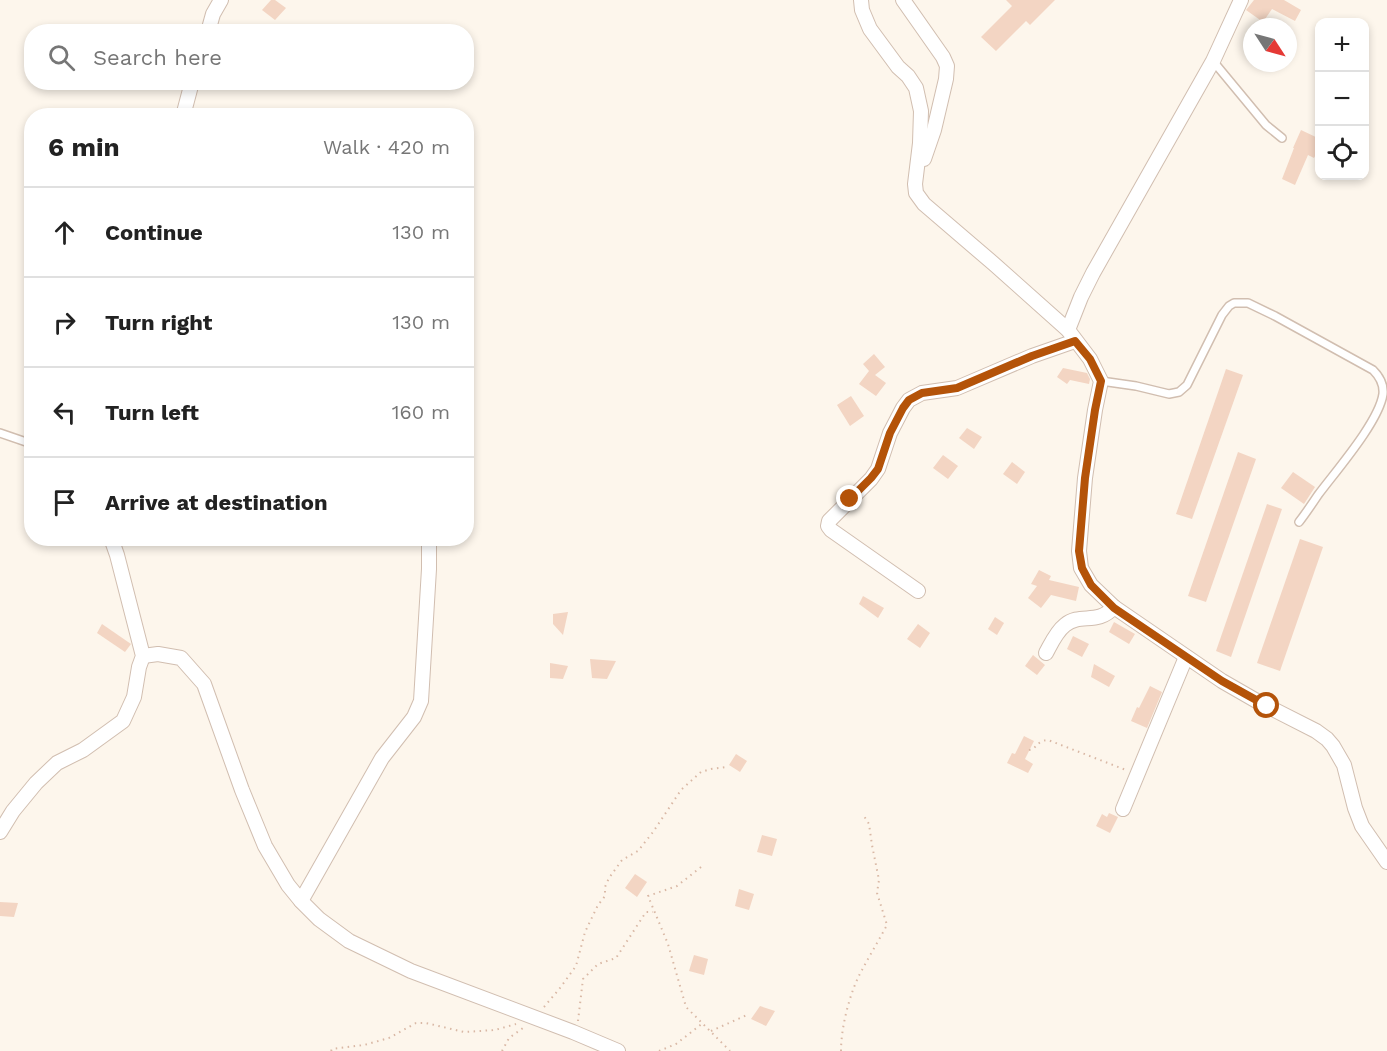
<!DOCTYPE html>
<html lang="en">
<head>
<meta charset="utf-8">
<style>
	:root { --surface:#fff; --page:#f2f2f2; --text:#222; --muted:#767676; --line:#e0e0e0 }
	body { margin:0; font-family:"Work Sans",sans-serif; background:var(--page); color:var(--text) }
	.controls { position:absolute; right:18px; top:18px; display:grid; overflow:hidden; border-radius:12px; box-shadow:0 3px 9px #0003 }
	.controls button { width:54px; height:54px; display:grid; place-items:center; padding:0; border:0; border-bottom:2px solid var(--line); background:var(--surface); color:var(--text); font:30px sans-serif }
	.compass { position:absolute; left:1243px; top:18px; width:54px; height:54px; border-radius:50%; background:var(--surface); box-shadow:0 3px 9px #0003; rotate:126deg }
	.stop { position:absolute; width:18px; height:18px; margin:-14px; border:4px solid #b45309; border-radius:50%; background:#fff }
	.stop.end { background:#b45309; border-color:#fff; box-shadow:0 2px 6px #0008 }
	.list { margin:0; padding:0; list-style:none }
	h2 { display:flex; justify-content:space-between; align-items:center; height:78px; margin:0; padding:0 24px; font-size:26px }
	h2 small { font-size:20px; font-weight:400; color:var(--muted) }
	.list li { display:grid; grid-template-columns:39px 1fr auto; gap:18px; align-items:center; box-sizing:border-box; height:90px; padding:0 24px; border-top:2px solid var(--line) }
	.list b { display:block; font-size:22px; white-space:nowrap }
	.list em { font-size:20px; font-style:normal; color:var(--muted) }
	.icon { flex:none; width:33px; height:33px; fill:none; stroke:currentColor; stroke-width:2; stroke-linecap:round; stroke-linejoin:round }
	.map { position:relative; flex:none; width:1387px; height:1051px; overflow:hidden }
	.search { position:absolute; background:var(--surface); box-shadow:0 3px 9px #0003; left:24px; top:24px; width:450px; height:66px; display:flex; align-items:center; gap:15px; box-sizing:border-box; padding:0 21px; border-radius:24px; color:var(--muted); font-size:22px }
	.panel { position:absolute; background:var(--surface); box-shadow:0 3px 9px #0003; left:24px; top:108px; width:450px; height:438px; border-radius:24px }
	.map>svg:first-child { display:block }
	.building { fill:#f3d5c3 }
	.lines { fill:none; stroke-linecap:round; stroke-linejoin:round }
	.service-casing { stroke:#d1beb0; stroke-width:10 }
	.minor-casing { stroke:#d1beb0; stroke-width:16 }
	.path { stroke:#d9b8a5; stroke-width:2; stroke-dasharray:1.5 4.5; stroke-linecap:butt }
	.service { stroke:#fff; stroke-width:7 }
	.minor { stroke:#fff; stroke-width:14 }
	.route { stroke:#b45309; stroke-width:8 }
</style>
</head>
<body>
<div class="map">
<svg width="1387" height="1051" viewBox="0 0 1387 1051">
	<rect width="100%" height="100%" fill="#fdf6ec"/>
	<g class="building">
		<path d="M271,0H275L286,8L275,20L262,10Z"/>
		<path d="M1006,0H1055L1030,25L1026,21L996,51L981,37L1012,6Z"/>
		<path d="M1254,0H1284L1301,10L1295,21L1272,9L1263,22L1246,10Z"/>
		<path d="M1301,130L1320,139V147L1314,158L1308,155L1295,185L1282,179L1294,148H1293Z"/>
		<path d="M874,354L885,367L875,375L886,383L876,396L859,384L869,371L863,364Z"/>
		<path d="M1063,368L1087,373L1090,379L1089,384L1070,380L1067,384L1057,377Z"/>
		<path d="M1226,369L1243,375L1192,519L1176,514Z"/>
		<path d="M851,396L864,416L850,426L837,405Z"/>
		<path d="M967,428L982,437L974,449L959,438Z"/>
		<path d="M1238,452L1256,459L1206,602L1188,596Z"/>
		<path d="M943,455L958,466L948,479L933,468Z"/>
		<path d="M1012,462L1025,472L1017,484L1003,474Z"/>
		<path d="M1293,472L1315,487L1304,504L1281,488Z"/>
		<path d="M1267,504L1282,509L1231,657L1216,651Z"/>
		<path d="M1300,539L1323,547L1280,671L1257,663Z"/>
		<path d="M1039,570L1051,576L1049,580L1079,587L1076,601L1051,595L1041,608L1028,598L1037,586L1031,584Z"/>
		<path d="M863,596L884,608L878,618L859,604Z"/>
		<path d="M568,612L563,635L553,624V614Z"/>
		<path d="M995,617L1004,623L997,635L988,629Z"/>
		<path d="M1114,622L1135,634L1129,644L1109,632Z"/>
		<path d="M102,624L131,644L125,652L97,633Z"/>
		<path d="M918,624L930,633L920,648L907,639Z"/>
		<path d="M1073,636L1089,644L1082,657L1067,649Z"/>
		<path d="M1033,655L1045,665L1037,675L1025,666Z"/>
		<path d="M590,659L616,661L607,679L592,678Z"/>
		<path d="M550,663L568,666L563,679L550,678Z"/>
		<path d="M1094,664L1115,676L1109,687L1091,677Z"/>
		<path d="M1150,686L1162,692L1147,728L1131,721L1137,707L1139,708Z"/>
		<path d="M1024,736L1034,741L1025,759L1033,764L1028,773L1007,763L1012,753L1015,754Z"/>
		<path d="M736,754L747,761L740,772L729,765Z"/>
		<path d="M1109,813L1118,817L1110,833L1096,826L1102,814L1107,817Z"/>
		<path d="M762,835L777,839L772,856L757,852Z"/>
		<path d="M635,874L647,882L637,897L625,888Z"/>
		<path d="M739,889L754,894L749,910L735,906Z"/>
		<path d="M0,902L18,903L14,917L0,916Z"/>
		<path d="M694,955L708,959L704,975L689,971Z"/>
		<path d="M760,1006L775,1011L766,1026L751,1019Z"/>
	</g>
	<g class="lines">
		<g class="service-casing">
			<g id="service">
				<path d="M1213,61L1266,125L1282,138"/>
				<path d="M1101,381L1136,386L1169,394L1179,392L1187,385L1222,315L1229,306L1234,303H1248L1275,316L1373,370C1380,377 1384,384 1383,394C1379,422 1335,472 1318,495C1312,504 1306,513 1299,522"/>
				<path d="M0,433L32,444"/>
			</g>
		</g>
		<g class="minor-casing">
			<g id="minor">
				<path d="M861,0L862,10L870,29L898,67L908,76L916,88L921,111L920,143L915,184L916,193L924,204L994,264L1068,330L1090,359L1101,381L1095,410L1085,478L1079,551L1081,568L1091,585L1114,607L1222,681L1255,700L1316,731L1327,739L1333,746L1344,765L1355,808L1362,826L1387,862"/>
				<path d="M903,0L943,57L947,66L946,79L934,130L924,159"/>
				<path d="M208,32L213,14L221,0"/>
				<path d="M183,116L192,82"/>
				<path d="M1068,330L1081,297L1093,273L1213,61L1241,0"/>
				<path d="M918,591L831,530L828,526L829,521L871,479L878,469L890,433L903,408L909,400L922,393L957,388L1032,356L1075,341"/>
				<path d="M1046,653C1051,644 1056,632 1065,625C1081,612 1097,626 1114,607"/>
				<path d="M143,656L158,654L181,658L204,684L242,790L265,846L288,885L301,901L319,919L349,941L411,971L573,1032L618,1051"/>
				<path d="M1123,809L1186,657"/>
				<path d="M0,832L13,811L36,783L57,763L83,750L123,721L134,697L139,667L143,656L117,555L111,538"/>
				<path d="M301,901L382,758L414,717L421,701L429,569V538"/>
			</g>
		</g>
		<g class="path">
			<path d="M1029,750C1038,748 1036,741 1048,740L1126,770"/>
			<path d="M701,867L677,886L648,896L668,944L686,1007L730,1051"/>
			<path d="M544,1007L560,988L576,966L585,932L598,905L605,896V887L609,878L622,860L638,851L653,832L681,790L701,772L711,769L726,767"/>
			<path d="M578,1021L583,979L598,964L616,958L646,912H653"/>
			<path d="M711,1031L747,1015"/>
			<path d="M331,1051L332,1049L364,1045L389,1038L416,1023H426L464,1032L495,1030L516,1024"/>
			<path d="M502,1051L509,1038L523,1028"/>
			<path d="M659,1051L676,1044L703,1023"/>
			<path d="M841,1051C841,1027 850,991 862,970C870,955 879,940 887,925L877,893L879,880L872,845L869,824L864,816"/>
		</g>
		<use href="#service" class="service"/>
		<use href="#minor" class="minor"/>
	</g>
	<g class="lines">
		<path class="route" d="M850,499L871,478L878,469L890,433L903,408L909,400L922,393L957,388L1032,356L1075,341L1090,359L1101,381L1095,410L1085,478L1079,551L1082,568L1091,585L1114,608L1222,681L1267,706"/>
	</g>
</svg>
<div class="controls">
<button>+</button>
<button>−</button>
<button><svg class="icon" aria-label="locate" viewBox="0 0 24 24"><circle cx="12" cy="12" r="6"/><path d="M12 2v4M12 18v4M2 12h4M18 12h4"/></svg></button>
</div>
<svg class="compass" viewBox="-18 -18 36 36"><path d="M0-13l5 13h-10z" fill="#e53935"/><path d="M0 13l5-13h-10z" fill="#767676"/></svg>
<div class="stop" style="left:1267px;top:706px"></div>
<div class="stop end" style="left:850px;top:499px"></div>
<div class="search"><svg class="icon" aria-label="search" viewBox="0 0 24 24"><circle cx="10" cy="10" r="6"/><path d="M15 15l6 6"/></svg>Search here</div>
<section class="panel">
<h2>6 min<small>Walk · 420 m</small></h2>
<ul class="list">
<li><svg class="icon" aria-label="ahead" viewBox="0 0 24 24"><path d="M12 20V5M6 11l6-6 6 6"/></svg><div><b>Continue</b></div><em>130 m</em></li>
<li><svg class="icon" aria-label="right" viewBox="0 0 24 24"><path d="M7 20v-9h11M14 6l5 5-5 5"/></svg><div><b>Turn right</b></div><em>130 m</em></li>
<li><svg class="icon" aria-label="left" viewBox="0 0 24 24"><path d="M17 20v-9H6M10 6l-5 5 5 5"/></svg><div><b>Turn left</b></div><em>160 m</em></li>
<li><svg class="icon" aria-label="arrive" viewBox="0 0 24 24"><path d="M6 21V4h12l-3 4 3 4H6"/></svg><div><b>Arrive at destination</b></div></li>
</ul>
</section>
</div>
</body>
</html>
